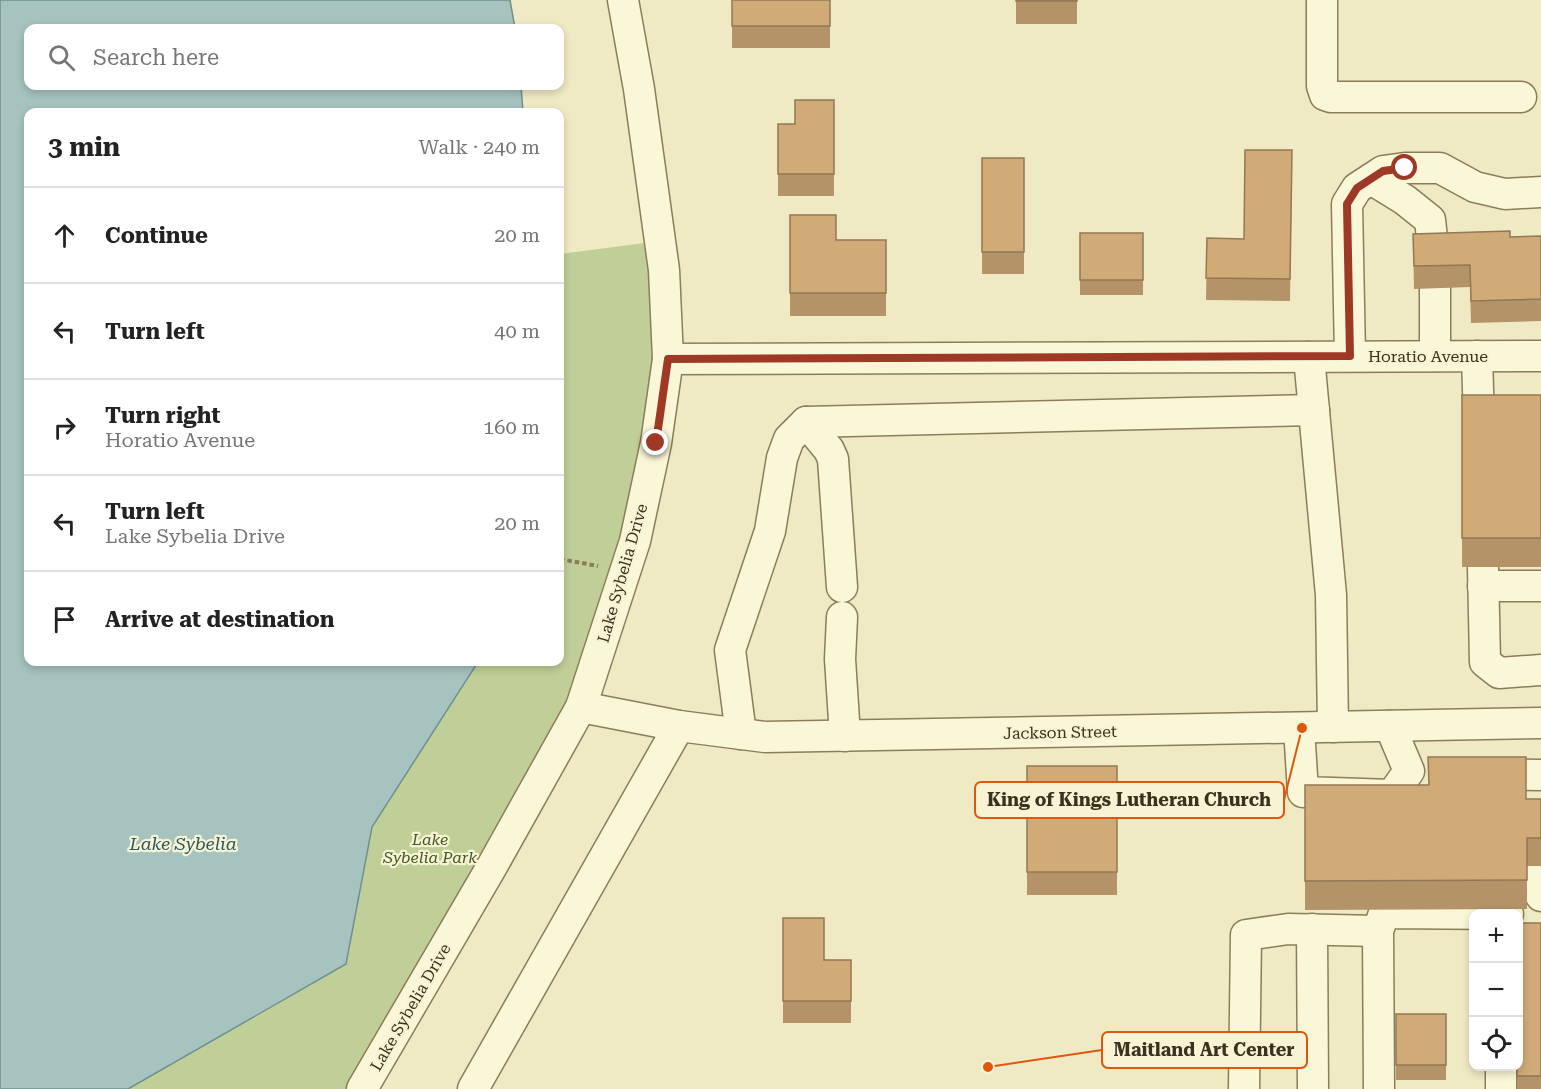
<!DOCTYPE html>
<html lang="en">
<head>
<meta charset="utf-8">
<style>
	:root { --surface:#fff; --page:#f2f2f2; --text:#222; --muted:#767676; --line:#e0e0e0 }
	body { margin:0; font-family:"Roboto Serif",serif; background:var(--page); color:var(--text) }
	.controls { position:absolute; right:18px; bottom:18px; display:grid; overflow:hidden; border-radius:12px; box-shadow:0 3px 9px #0003 }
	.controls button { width:54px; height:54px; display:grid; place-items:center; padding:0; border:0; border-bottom:2px solid var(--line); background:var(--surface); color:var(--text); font:30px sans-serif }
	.stop { position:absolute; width:18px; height:18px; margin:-14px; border:4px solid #9e3926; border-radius:50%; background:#fff }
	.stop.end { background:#9e3926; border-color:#fff; box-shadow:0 2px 6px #0008 }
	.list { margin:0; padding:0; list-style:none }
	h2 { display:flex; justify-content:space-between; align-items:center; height:78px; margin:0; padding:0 24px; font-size:26px }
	h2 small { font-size:20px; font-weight:400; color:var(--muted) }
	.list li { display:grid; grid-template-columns:39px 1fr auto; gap:18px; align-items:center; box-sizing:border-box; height:96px; padding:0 24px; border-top:2px solid var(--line) }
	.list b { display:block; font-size:22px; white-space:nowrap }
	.list p { margin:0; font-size:20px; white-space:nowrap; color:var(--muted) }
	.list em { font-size:20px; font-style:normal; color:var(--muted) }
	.icon { flex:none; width:33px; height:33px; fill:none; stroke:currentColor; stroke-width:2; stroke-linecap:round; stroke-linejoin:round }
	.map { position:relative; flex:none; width:1541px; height:1089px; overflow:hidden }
	.search { position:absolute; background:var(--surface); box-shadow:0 3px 9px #0003; left:24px; top:24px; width:540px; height:66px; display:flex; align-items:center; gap:15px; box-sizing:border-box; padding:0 21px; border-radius:12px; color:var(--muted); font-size:22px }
	.panel { position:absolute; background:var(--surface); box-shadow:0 3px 9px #0003; left:24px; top:108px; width:540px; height:558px; border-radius:12px }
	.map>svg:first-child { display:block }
	.green { fill:#c0cf97 }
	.water { fill:#a6c3bf; stroke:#6c928f; stroke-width:1.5 }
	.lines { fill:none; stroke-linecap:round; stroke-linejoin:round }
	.minor-casing { stroke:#8c7d59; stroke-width:33 }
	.path { stroke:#8c7d59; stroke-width:4; stroke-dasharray:4.5 3; stroke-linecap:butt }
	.minor { stroke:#faf6d8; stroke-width:30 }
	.wall { fill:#b39367 }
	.building { fill:#d0ab78; stroke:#927854; stroke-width:1.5 }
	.route { stroke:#9e3926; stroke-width:8 }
	.labels { text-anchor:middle; stroke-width:4.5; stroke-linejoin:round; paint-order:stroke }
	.street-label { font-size:16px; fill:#3b311e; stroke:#f7f3d4 }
	.park-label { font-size:16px; font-style:italic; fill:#435924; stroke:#f7f3d4 }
	.water-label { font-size:18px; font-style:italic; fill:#2d575c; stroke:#f7f3d4 }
	.leader { fill:none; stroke:#df570d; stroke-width:2 }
	.callout-dot { fill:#df570d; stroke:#f7f3d4; stroke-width:2 }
	.callout { fill:#f7f3d4; stroke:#df570d; stroke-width:2 }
	.callout-label { font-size:18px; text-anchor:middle; font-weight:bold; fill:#3b311e }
</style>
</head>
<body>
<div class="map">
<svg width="1541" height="1089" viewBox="0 0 1541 1089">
	<rect width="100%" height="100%" fill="#f0eac4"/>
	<path class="green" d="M660,241L668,359L581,707L362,1089H128L346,964L372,827L478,662H560V254Z"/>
	<path class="water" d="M0,0H510L515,28H28V86H521L523,112H28V662H478L372,827L346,964L128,1089H0Z"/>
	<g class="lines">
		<g class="minor-casing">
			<g id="minor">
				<path d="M1322,0V86L1325,95L1331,97H1521"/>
				<path d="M1371,179L1405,200L1430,220L1434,256"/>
				<path d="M1435,288V356"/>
				<path d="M1350,356L1347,204L1357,188L1371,179L1383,171L1405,168H1440L1475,187L1505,194L1541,192"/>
				<path d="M1477,356L1479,423"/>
				<path d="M1309,357L1331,595L1333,727"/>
				<path d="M668,359L1541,356"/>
				<path d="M806,422L829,450L833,459L842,587"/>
				<path d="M1483,567L1485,662L1499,673L1541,670"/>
				<path d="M1483,586H1541"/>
				<path d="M842,617L840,659L845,736"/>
				<path d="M581,707L679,726L765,737L1541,723"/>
				<path d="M1299,728L1303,792L1392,795L1409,771L1390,726"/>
				<path d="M741,734L730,650L770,531L782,458L789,439L806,422L1314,410"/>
				<path d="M1484,774L1541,775"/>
				<path d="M1541,872V896"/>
				<path d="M1312,929L1313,1089"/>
				<path d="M1501,1066V1089"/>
				<path d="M362,1089L491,868L581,707L635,541L656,443L668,359L664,270L639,89L623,0"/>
				<path d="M473,1089L679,726"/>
				<path d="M1244,1089L1246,935L1288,929L1378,931"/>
				<path d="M1379,1089L1378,931L1384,913L1508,914"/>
			</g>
		</g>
		<path class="path" d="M560,559L598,566"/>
		<use href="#minor" class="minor"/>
	</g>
	<g class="wall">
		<rect x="732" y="0" width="98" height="48"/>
		<rect x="1016" y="0" width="61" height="24"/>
		<path d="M834,100V196H778V124H795Z"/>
		<rect x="982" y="158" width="42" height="116"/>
		<path d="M1292,173L1290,301L1206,300L1207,238L1244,239Z"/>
		<path d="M790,215L836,240H886V316H790Z"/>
		<rect x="1080" y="233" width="63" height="62"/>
		<path d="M1413,234L1510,237L1541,236V321L1471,323L1470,287L1414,289Z"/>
		<rect x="1462" y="395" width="79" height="172"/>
		<rect x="1027" y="766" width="90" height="129"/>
		<path d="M1305,785L1526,799H1541V866H1527V909L1305,910Z"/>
		<path d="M783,918L824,960H851V1023H783Z"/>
		<path d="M1541,923V1089H1517V1066Z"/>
		<rect x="1396" y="1014" width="50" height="66"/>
	</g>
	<g class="building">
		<rect x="732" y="0" width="98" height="26"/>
		<rect x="1016" y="0" width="61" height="1"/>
		<path d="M795,100H834V174H778V124H795Z"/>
		<path d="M1245,150H1292L1290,279L1206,278L1207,238L1244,239Z"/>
		<rect x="982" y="158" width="42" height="94"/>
		<path d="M790,215H836V240H886V293H790Z"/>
		<path d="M1510,231V237L1541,236V299L1471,301L1470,265L1414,266L1413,234Z"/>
		<rect x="1080" y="233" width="63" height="47"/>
		<rect x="1462" y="395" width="79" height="143"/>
		<path d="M1428,757H1526V799H1541V838H1527V880L1305,881V785H1429Z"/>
		<rect x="1027" y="766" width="90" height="106"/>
		<path d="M783,918H824V960H851V1001H783Z"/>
		<path d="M1518,923H1541V1076H1517V1066H1518Z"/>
		<rect x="1396" y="1014" width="50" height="51"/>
	</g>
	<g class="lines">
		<path class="route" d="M656,443L668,359L1350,356L1347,204L1357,188L1383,171L1405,168"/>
	</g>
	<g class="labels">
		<g class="street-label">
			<text x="1428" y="362">Horatio Avenue</text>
			<text transform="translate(622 573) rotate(-74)" y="6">Lake Sybelia Drive</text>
			<text transform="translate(1060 732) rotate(-1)" y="6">Jackson Street</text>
			<text transform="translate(410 1007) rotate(-60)" y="6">Lake Sybelia Drive</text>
		</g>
		<g class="park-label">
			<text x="430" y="845">Lake<tspan x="430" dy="18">Sybelia Park</tspan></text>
		</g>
		<g class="water-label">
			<text x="183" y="850">Lake Sybelia</text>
		</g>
	</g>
	<path class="leader" d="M1302 728L1284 800M988 1067L1102 1050"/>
	<g class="callout-dot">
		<circle cx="1302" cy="728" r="6"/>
		<circle cx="988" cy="1067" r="6"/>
	</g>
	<g class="callout">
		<rect x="975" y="782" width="309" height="36" rx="6"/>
		<rect x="1102" y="1032" width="205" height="36" rx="6"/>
	</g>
	<g class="callout-label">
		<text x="1129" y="806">King of Kings Lutheran Church</text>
		<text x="1204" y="1056">Maitland Art Center</text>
	</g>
</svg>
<div class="controls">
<button>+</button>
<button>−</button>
<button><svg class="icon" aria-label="locate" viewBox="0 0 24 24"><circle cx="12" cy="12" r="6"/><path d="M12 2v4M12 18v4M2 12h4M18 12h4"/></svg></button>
</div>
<div class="stop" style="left:1405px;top:168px"></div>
<div class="stop end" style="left:656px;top:443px"></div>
<div class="search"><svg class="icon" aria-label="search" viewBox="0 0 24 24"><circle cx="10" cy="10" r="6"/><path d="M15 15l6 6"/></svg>Search here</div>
<section class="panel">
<h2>3 min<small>Walk · 240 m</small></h2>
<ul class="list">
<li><svg class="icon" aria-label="ahead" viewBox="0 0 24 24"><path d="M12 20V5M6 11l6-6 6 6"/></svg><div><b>Continue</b></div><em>20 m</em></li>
<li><svg class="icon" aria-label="left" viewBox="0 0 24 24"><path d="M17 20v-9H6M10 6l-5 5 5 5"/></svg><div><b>Turn left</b></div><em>40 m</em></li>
<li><svg class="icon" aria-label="right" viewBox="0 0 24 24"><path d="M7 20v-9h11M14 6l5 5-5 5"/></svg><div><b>Turn right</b><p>Horatio Avenue</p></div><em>160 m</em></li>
<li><svg class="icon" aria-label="left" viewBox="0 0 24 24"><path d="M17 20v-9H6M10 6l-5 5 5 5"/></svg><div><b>Turn left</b><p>Lake Sybelia Drive</p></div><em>20 m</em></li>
<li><svg class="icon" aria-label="arrive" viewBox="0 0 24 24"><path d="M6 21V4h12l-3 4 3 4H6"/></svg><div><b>Arrive at destination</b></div></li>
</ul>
</section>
</div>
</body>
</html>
